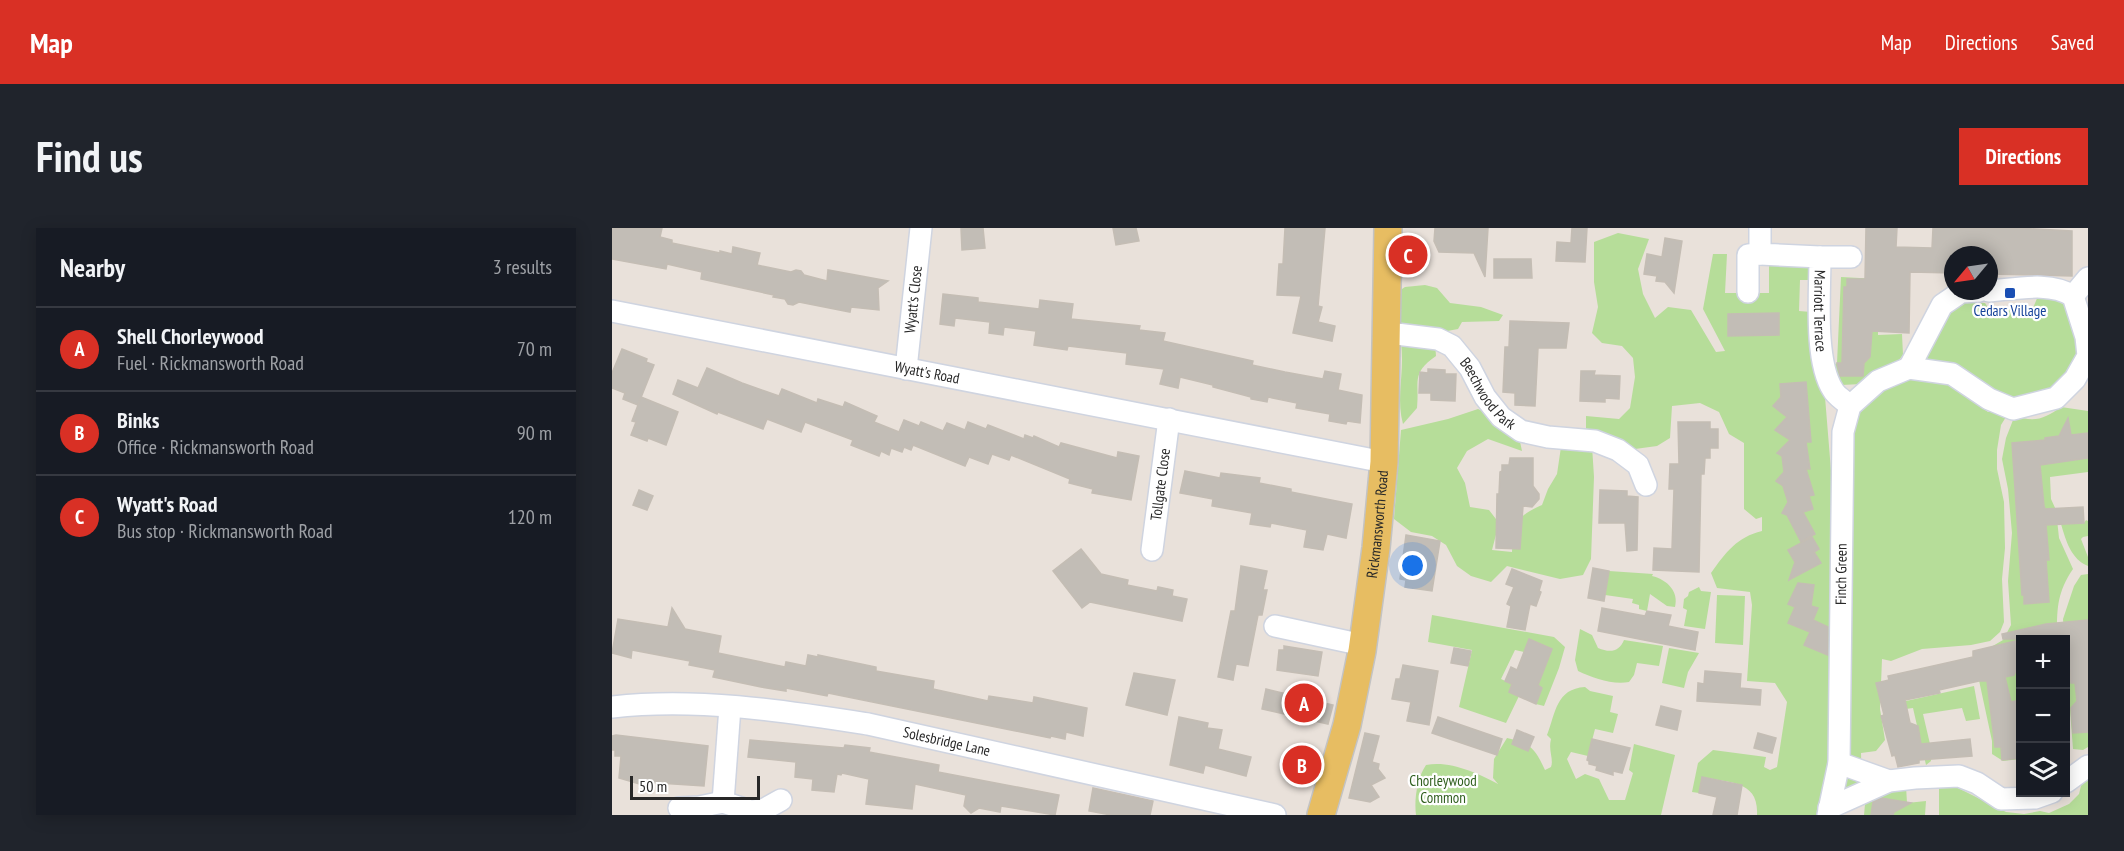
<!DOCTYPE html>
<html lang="en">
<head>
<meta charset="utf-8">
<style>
	:root { --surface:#171b24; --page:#20242c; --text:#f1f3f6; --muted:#9ea1a6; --line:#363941; --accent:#d93025 }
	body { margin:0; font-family:"PT Sans Narrow",sans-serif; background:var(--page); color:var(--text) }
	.controls { position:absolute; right:18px; bottom:18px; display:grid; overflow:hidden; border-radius:0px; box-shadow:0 3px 15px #0003 }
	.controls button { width:54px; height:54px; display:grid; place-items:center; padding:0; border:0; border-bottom:2px solid var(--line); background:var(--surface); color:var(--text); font:30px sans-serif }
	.compass { position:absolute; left:1332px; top:18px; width:54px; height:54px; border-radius:50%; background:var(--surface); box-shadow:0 3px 15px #0003; rotate:241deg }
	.scale { position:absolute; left:18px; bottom:15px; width:130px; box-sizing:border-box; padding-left:6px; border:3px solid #282828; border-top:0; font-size:16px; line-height:21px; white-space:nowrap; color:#282828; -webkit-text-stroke:4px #fff; paint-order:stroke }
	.you { position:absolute; left:801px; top:338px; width:21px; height:21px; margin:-15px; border:4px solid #fff; border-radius:50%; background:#1a73e8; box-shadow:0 0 0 9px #1a73e833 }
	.badge { display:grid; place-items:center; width:39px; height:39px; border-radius:50%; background:var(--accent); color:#fff; font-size:20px; font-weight:700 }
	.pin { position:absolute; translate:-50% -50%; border:3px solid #fff; box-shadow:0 2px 6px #0006 }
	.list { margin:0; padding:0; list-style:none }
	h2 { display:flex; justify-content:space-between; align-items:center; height:78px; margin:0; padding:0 24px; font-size:26px }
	h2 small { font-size:20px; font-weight:400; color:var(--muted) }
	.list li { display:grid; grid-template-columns:39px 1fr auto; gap:18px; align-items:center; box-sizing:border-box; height:84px; padding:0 24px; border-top:2px solid var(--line) }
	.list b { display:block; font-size:22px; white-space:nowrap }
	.list p { margin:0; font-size:20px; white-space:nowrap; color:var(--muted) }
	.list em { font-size:20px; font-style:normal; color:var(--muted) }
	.icon { flex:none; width:33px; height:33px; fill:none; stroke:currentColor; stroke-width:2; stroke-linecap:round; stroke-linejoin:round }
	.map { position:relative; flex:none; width:1476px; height:587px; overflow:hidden; border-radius:0px }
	header { display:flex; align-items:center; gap:36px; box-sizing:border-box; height:84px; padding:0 30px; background:var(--accent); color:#fff }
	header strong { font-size:28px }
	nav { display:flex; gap:33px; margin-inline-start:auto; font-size:21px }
	.intro { display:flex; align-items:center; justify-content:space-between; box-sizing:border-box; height:144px; padding:0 36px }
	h1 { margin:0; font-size:42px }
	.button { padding:15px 27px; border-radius:0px; background:var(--accent); color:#fff; font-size:21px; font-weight:700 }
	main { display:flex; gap:36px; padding:0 36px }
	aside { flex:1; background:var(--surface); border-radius:0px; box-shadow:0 3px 15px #0003 }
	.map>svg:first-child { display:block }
	.green { fill:#b6dd99 }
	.building { fill:#c2bdb6; stroke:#c4bdb4; stroke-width:1.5 }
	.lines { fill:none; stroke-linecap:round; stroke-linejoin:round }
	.minor-casing { stroke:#cfd4e0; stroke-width:24 }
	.major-casing { stroke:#c3c3c3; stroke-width:30 }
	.minor { stroke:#fff; stroke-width:21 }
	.major { stroke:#e7bd62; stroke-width:27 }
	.transit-dot { fill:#1a4fb4; stroke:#fff; stroke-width:2 }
	.labels { text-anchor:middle; stroke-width:4.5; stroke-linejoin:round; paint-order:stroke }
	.street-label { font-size:15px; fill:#282828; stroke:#fff }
	.transit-label { font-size:15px; fill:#164399; stroke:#fff }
	.park-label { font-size:15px; fill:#305f1e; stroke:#fff }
</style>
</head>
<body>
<header>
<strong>Map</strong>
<nav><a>Map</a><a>Directions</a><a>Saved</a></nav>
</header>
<div class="intro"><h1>Find us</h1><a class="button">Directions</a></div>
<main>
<aside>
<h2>Nearby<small>3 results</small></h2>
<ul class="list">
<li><span class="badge">A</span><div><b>Shell Chorleywood</b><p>Fuel · Rickmansworth Road</p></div><em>70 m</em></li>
<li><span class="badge">B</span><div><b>Binks</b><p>Office · Rickmansworth Road</p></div><em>90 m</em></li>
<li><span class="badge">C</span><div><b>Wyatt's Road</b><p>Bus stop · Rickmansworth Road</p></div><em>120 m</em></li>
</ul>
</aside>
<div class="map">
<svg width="1476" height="587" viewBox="0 0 1476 587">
	<rect width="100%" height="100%" fill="#e9e1da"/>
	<g class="green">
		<path d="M1006,5L1037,11L1026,41L1031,66L1043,90L1056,79L1079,82L1104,124L1113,123L1091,81L1101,26H1115L1113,65H1157V33L1195,37L1201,44L1200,52H1188L1187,83L1199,84L1213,169L1220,255L1219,324L1225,367L1220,536L1209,587H1145C1147,552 1117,555 1090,549L1087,565L1080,564L1086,535L1101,522L1154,529L1152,539L1158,542L1165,539L1175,474L1163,455L1135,453L1140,377L1138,364L1105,360L1099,345C1114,324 1125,309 1150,303V289L1144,291L1132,281V215L1117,206L1107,184L1088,175L1060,178L1058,210L1045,218L1023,221L1000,209L974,207V188L1007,191L1018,180L1023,149L1021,130L1010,118L990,115L980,105L986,79L982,54V14Z"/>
		<path d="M1229,49L1266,51V107L1290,106L1291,127L1281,139L1250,156L1229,157L1220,138L1225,135Z"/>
		<path d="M813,57L825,60L838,75L869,79L891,87L887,93L850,94L846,101L830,104L823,115L824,128C798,146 808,154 805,180L791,196C785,175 790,153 790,131C790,110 785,88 781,67L793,59Z"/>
		<path d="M1442,65L1458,75L1467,120L1459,144L1442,163L1406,172L1309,136L1341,79L1350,74L1373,75L1377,81L1421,80L1426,68Z"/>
		<path d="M1311,147L1353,161L1362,174L1376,184H1397L1389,197L1385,222V241L1392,274L1393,320L1390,351L1392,394L1388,404L1378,413L1359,417L1310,421L1279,433L1270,431L1268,481L1273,512L1264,523L1249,525L1250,557L1226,563L1235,216C1241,200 1246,181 1258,169C1271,157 1295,150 1311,147Z"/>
		<path d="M1449,179L1476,183V244L1438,249L1439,271L1444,282L1447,310L1461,341C1444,366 1445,383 1445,411L1408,412V531L1391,533L1380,526V513L1362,429L1391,412L1399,397L1396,353L1400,305L1396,261L1390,231L1394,210L1403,187C1421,196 1434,190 1449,179Z"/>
		<path d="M866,181L877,186L907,209L910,223L876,211L855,223L845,240L853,255L858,279L877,282L887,295L880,322L900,324C902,296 903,289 930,277L936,261L945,246L949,219L980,218L982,249L979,331L971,347L948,351L895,338L879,354L859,348L845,338L834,317L820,308L799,304L782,291L789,202L836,191Z"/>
		<path d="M1474,292L1476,293V308L1471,309L1469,311L1476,329V338C1459,331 1454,313 1449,296L1472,295Z"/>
		<path d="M997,343L1041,346L1040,348C1056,352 1067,364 1063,379L1055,378L1038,366L1035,383L1027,381V377L1020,375L1021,371L993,367Z"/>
		<path d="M1476,346V519L1471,522L1461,521L1451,391L1462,358L1469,347Z"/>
		<path d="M1087,359L1089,363L1099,364L1093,401L1072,398L1075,382L1071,380L1072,371L1076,368L1077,364Z"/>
		<path d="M1105,367L1133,368L1131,417L1103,415Z"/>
		<path d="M820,387L942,409L953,419L947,440L932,478L924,476L930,460L926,457L917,411L912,424L903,422L889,451L900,456L897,464L907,468L894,495L847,479L860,422L816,414Z"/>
		<path d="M968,401L980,407L986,420C998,425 1007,424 1012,412L1051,418L1047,438L1025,435L1022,447L1017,454C1000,457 981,450 966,443L963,432Z"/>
		<path d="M1057,420L1087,425L1076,444L1072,460L1050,455Z"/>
		<path d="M1362,458L1368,491L1354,493L1350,480L1311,486L1318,516L1319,533L1314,537L1301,480L1286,482L1285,475Z"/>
		<path d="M973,459L978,463L1001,468L998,484L1006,486L1001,505L983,501L976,528L959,524L955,531L964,551L973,546L987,551L997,572H1013L1021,545L1017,542L1022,516L1063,527L1049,587H804C802,572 805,550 814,537C837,532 866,545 886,556L881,550L882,531L895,510C919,516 922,519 933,542L939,539C942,531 936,523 939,511L935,507C944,484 944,461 973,459Z"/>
		<path d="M1476,546V587H1327V560H1346L1394,584L1412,586L1428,583L1437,585L1457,576L1467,566L1471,550Z"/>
		<path d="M1294,558L1295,575L1314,573L1313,587H1252L1254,566Z"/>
	</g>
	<g class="building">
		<path d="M0,0H50L48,9L60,12V15L108,25V23L120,26L121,19L148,25L145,37L179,44L184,42L189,43L192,47L215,53L216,42L276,53L266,60L267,82L239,79L238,84L187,74L181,77L176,76L173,71L161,69L162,67L89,51L90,44L55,36L54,41L0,31Z"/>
		<path d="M349,0H371L373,20L350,22Z"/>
		<path d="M501,0H524L527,13L504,17Z"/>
		<path d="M673,0H713L706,78L710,79L706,94L723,98L720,113L681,105L689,68L665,67L667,36H671Z"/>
		<path d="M823,0H876L873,49L862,25L827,24L822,13Z"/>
		<path d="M960,0H975L973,34L944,33L945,14L959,15Z"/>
		<path d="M1254,0H1285L1284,19L1320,20L1321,0H1405L1460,3V48L1377,46V27H1341V45L1298,44L1297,105L1260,103L1258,129L1252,135L1251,148H1228L1225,135H1230L1232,59H1235V51H1253Z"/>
		<path d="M1053,10L1070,13L1062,65L1053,54L1044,53L1045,48L1032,46L1035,26L1050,29Z"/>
		<path d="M882,31H919L920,50H882Z"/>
		<path d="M331,66L366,70V74L427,81L428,72L461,76L459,91L528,98L527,102L553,105L551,113L641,133L640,137L673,144L711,151L713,143L729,146L726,162L750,167L748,195L735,193L734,196L717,193L718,186L684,180L685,175L656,169L655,174L639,171V169L601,159V157L568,149L566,160L548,156L552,141L514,136L515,125L456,118L455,122L422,117L424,103L392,99L391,107L377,105L378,94L343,90L342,98L328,96Z"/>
		<path d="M1167,85V107L1116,108V86Z"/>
		<path d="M898,93L957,95L954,120H926L923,178L903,177V165L891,164L893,119H897Z"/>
		<path d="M10,121L35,131L34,134L42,137L26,177L11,171L13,165L0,160V145Z"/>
		<path d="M95,140L130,155L167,168L170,161L205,175L206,171L231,179L233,174L265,188L262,194L287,204L292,192L307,198L309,194L331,203L335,195L353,202L356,194L374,201L376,197L412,211L413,207L421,210L422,208L447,219L449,215L505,230L506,224L527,228L519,272L480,265L481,261L457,255L458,251L399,227L397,232L380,226L376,236L357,229L353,238L301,217L299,222L292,219L290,224L279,220L277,227L269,223L267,228L239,217L241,212L193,194L189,204L155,191L151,201L106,184L105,186L61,166L66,152L86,160Z"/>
		<path d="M816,141L833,142V146H844L843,173L819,172V165H807L808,144L816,145Z"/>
		<path d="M969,143H983L982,147L1008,148L1007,171L993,170V174L968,173Z"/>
		<path d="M1194,154L1199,214H1194L1198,241H1194L1202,267L1197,268L1201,281L1191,284L1203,306L1189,314L1175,287L1170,285L1176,274L1171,258L1164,253L1172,244L1170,228L1165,225L1178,212L1163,202L1175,189L1161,178L1169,169L1168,156Z"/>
		<path d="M29,169L66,184L54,217L36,210L35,213L19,207L24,194L20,193Z"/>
		<path d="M1456,190L1459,207L1476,205V230L1428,237L1432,278L1433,281L1471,279L1472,295L1434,297L1437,332H1434L1437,374L1412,376V367H1410L1400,215L1433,212V210L1447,208Z"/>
		<path d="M1066,194H1098V201H1106V220H1098V230H1093L1092,246H1089L1087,344L1041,342L1042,320L1060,321L1062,261H1057L1058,236H1067Z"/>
		<path d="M898,230H921V258L927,266V271L920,279L911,278L908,321L884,320L885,266H887L888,244L890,243V237H897Z"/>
		<path d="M573,243L608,250L609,245L648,250L647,255L679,261V264L740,276L734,310L715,306L711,322L692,319L695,302L659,295L658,299L638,296L640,285L600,278L601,271L568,265Z"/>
		<path d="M27,262L41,268L35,282L21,277Z"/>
		<path d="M988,262L1015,263V268L1026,269L1025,322L1015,323L1013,295H987Z"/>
		<path d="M794,307L828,313L820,363L793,359L794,352L788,351Z"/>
		<path d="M1200,309L1207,321L1202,324L1209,335L1177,352L1183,334L1176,322Z"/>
		<path d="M469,321L489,346L516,352L515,357L545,363L546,359L561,362L560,368L575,371L570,393L478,374L470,380L441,343Z"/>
		<path d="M629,338L655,343L651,362H655L650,387H646L636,438L624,436L621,452L606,449L619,383H623Z"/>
		<path d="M981,340L997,343L992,373L976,370Z"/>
		<path d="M900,341L930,353L927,363L929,364L924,378L918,376L913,402L895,399L899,378L895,376L902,359L894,356Z"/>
		<path d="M1186,355L1202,357L1199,378L1206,380L1201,392L1216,399V427L1192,417L1198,404L1176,395L1183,379L1176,376Z"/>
		<path d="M60,380L73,401L109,408L106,425L173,439L174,434L194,438L196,427L206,429V427L264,439V443L322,453L321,461L376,473L377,468L421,475L422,469L475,480L471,508L454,504L453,511L439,508L438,510L216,465L215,468L174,460V463L149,459L101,449L103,442L77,437L78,433L20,422L19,430L0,425L6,391L56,399Z"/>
		<path d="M990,380L1033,388L1035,383L1059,387L1056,398L1086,404L1083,422L986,403Z"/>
		<path d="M1476,392V504L1461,505L1459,480L1465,473L1463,455H1459L1455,411H1391L1390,406L1434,396Z"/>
		<path d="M917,411L940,421L926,457L930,460L924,476L897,464L900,456L893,453L899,439L905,442Z"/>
		<path d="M1408,412V439L1405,440L1402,447L1393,449L1399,474L1404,473L1406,490H1408V530L1390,532L1389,519H1383L1375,453H1367L1327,462L1328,465L1293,472L1298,495L1306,498L1309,516L1358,511L1360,528L1307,532V535L1286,539L1283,527L1280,528L1269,488L1272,487L1264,455L1277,452L1276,448L1361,429V423Z"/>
		<path d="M672,418L710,424L706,448L665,442L667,422H672Z"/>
		<path d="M842,420L859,423L856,438L839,435Z"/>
		<path d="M791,437L826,443L817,497L795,493L799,474L780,471L784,451H788Z"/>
		<path d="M1093,443L1129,446L1128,460L1149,462L1148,477L1085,473L1086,455L1092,456Z"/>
		<path d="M522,445L563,452L555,487L514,477Z"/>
		<path d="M654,461L721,477L716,496L650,481Z"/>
		<path d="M1049,478L1069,483L1065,502L1044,497Z"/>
		<path d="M567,489L596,495L595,500L610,502L606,521L639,529L634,548L593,537L591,545L558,537Z"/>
		<path d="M826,489L890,511L885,527L820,505Z"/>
		<path d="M905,502L922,509L916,523L900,516Z"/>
		<path d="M753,505L767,508L760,534L767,536L766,541L773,550L759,557L767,569L758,574L737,570Z"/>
		<path d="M1146,505L1164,510L1160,525L1142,520Z"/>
		<path d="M4,507L96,518L92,558L31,554V557L7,550L9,528H3V522H0V508Z"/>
		<path d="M980,511L1018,520L1010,545L1001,543V547L984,542L985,538L977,536V533L975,532Z"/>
		<path d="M138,512L232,520L233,517L258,520L257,524L327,537L326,544L447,567L443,587L389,578L388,584L367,580L359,585L352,578L354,567L303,556L300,581L254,576L257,551L230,545L229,547L225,546L222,564L200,562L201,551L183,549L184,534L136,529Z"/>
		<path d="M680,526L703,530L698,553L675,548Z"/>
		<path d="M1090,549L1130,557L1125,587H1101L1105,569L1087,565Z"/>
		<path d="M481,560L541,573L538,587H499L477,583Z"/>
		<path d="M1269,570L1299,575L1282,584L1281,587H1259L1261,574Z"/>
	</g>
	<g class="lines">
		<g class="minor-casing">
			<g id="minor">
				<path id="s1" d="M1148,0V26L1208,29C1208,64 1202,133 1221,162C1224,168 1233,173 1238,178"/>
				<path d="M1208,29H1239"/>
				<path d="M1136,64V27L1148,26"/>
				<path d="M1461,68L1476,50"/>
				<path id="s2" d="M0,83L772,234"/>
				<path id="s3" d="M776,105L826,111L840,118L858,140L873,169L889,189L909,203L936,209L983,213L1006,222L1026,237L1034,257"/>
				<path d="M1297,140L1330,77L1349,64L1368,63"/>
				<path id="s4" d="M294,141L309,0"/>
				<path id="s5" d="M540,322L557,191"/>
				<path d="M663,398L751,417"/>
				<path id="s6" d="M0,479C84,469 172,483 256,496L663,587"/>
				<path d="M1227,535L1277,553"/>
				<path d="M1454,554L1476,538"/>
				<path d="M111,574L118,479"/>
				<path d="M67,580L87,579L111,574L138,583L151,582L169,572"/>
				<path d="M1217,580L1277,553L1303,550L1347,548L1365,555L1389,571L1423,570L1440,564"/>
				<path id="s7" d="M1216,587L1227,535L1231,204L1238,178L1266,153L1297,140L1340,146L1377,171L1401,181L1444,170L1463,151L1476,128L1474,109L1461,68C1438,53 1404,61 1377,63"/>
			</g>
		</g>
		<g class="major-casing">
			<g id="major">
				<path id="s8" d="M709,587L735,497L750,423L764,320L772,234L776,0"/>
			</g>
		</g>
		<use href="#minor" class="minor"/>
		<use href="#major" class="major"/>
	</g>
	<rect class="transit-dot" x="1392" y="59" width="12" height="12" rx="3"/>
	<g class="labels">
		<g class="street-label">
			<text dy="5" stroke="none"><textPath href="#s4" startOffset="70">Wyatt's Close</textPath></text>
			<text dy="5" stroke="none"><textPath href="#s1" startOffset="140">Marriott Terrace</textPath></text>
			<text dy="5" stroke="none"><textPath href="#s2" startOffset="321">Wyatt's Road</textPath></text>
			<text dy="5" stroke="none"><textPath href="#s3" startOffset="126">Beechwood Park</textPath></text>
			<text dy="5" stroke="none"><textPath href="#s5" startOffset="66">Tollgate Close</textPath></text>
			<text dy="5" stroke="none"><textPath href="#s8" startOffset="297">Rickmansworth Road</textPath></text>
			<text dy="5" stroke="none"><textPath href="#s7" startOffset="242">Finch Green</textPath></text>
			<text dy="5" stroke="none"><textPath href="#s6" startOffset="338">Solesbridge Lane</textPath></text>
		</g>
		<g class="transit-label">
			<text x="1398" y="88">Cedars Village</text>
		</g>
		<g class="park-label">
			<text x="831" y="558">Chorleywood<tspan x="831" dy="17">Common</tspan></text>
		</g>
	</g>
</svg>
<div class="controls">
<button>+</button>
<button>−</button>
<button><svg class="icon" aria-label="layers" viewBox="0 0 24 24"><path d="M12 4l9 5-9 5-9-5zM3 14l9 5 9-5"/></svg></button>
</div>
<svg class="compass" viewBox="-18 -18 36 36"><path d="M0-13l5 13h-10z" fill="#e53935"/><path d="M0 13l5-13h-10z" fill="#9ea1a6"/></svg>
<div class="scale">50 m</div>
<div class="you"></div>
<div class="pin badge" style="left:692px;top:475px">A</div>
<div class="pin badge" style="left:690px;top:537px">B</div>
<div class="pin badge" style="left:796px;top:27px">C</div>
</div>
</main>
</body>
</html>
